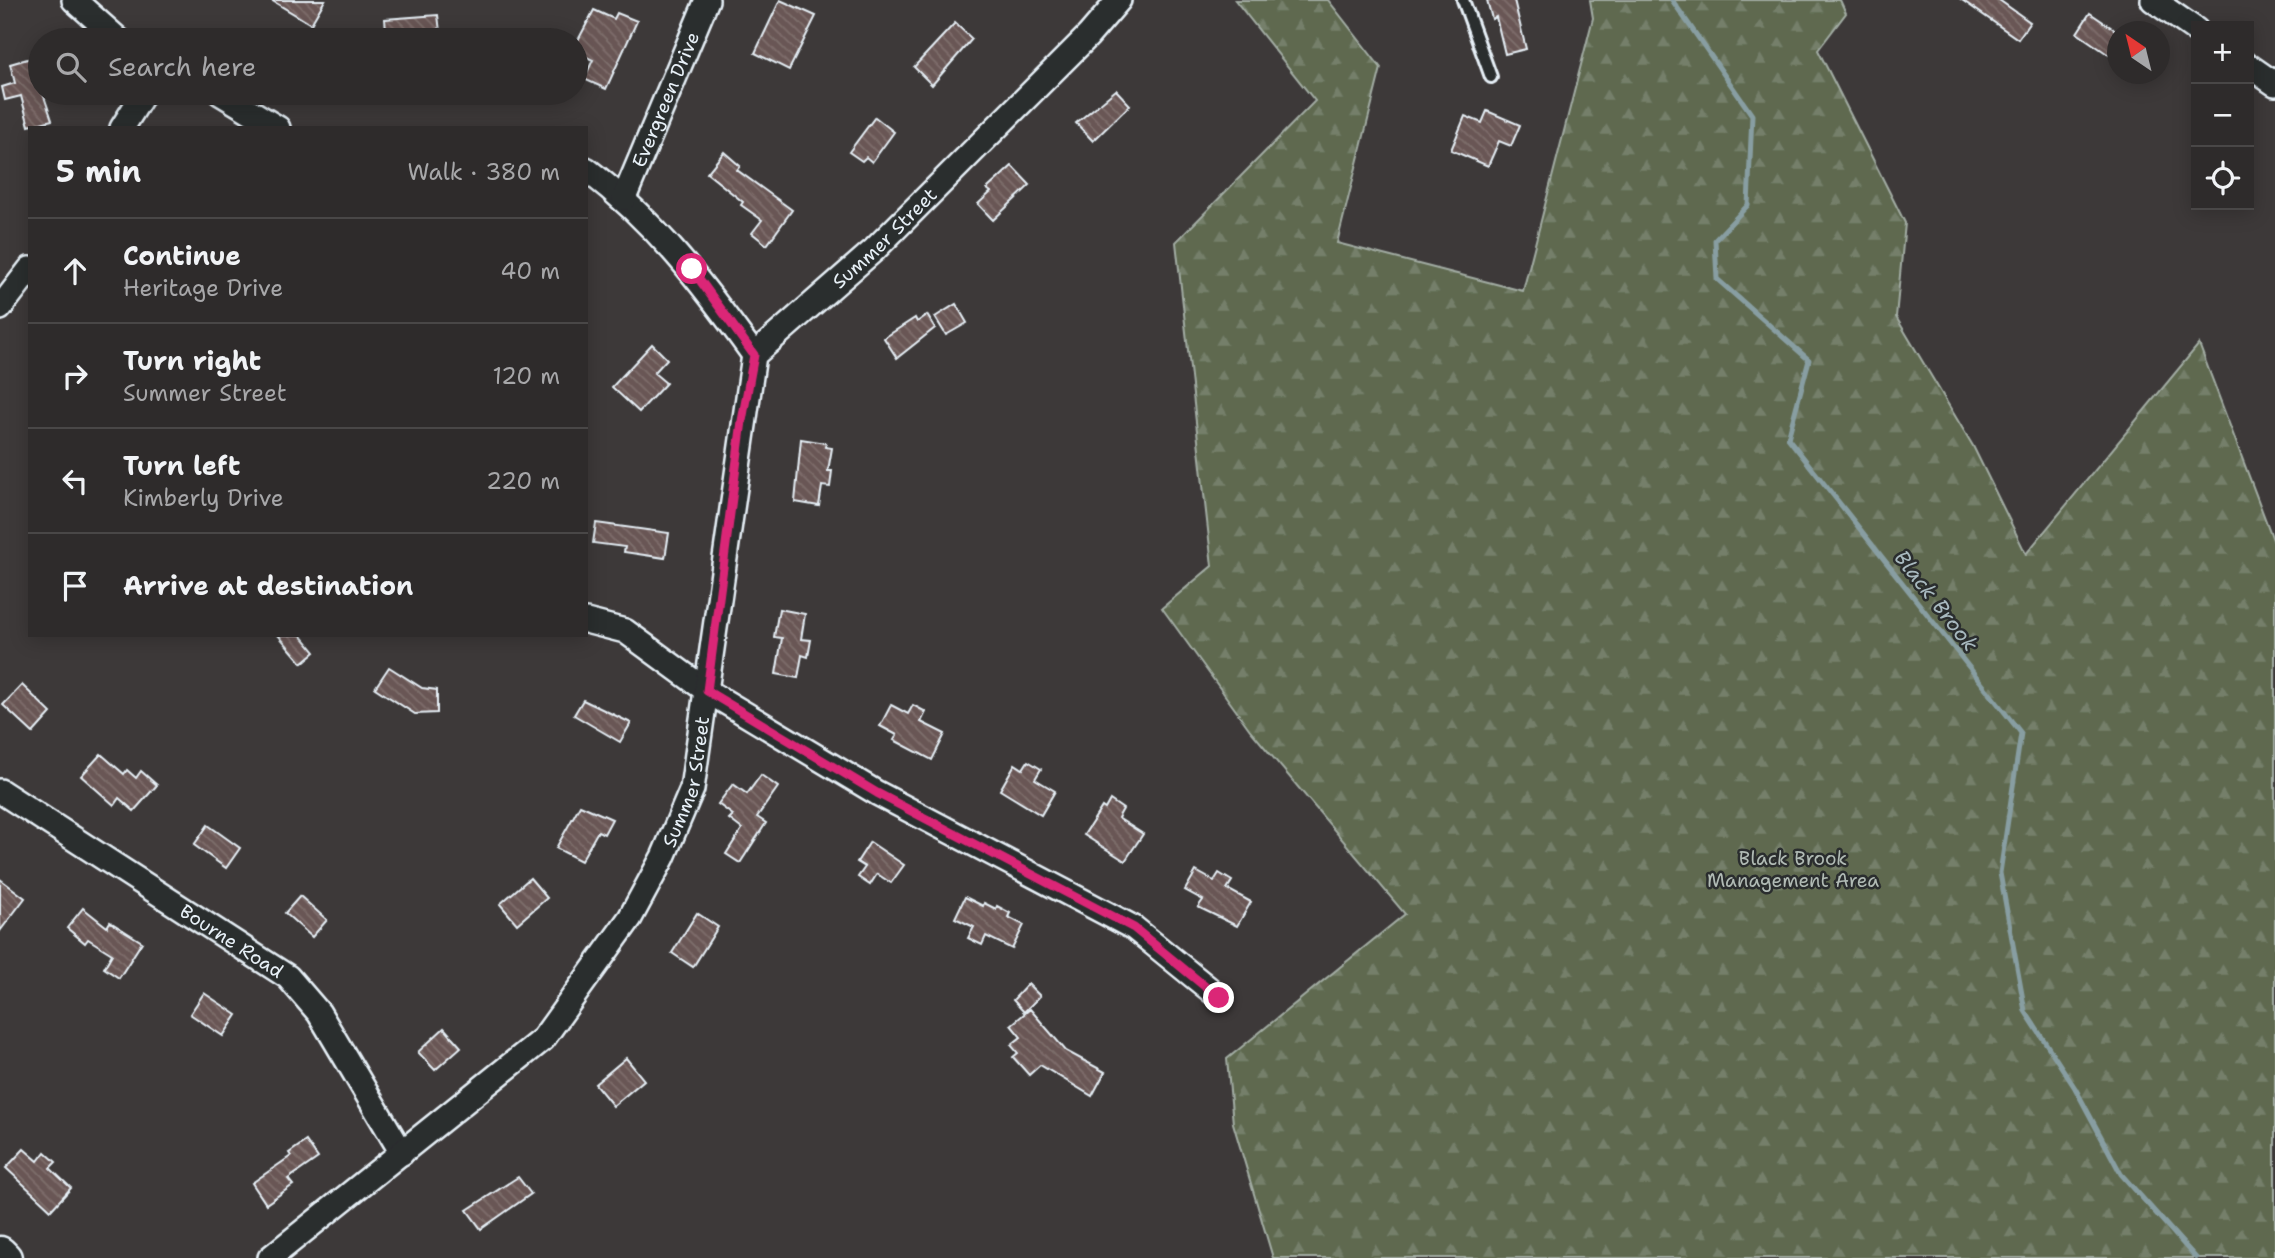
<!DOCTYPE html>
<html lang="en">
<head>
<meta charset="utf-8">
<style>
	:root { --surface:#2e2b2b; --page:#363333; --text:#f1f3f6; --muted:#a7a7a9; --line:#494747 }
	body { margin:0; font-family:"Shantell Sans",sans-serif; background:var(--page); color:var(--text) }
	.controls { position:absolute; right:21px; top:21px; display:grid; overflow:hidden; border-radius:0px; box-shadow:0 4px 18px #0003 }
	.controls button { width:63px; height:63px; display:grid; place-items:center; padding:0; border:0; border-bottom:2px solid var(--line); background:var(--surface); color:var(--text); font:35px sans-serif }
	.compass { position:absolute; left:2107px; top:21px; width:63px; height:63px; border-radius:50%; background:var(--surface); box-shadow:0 4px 18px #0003; rotate:325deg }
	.stop { position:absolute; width:21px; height:21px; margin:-16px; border:5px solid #db2777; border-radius:50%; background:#fff }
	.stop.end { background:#db2777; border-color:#fff; box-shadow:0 2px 7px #0008 }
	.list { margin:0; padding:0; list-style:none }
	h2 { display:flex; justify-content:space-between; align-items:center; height:91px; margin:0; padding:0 28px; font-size:30px }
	h2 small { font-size:23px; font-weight:400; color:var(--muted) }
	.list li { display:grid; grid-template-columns:46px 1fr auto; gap:21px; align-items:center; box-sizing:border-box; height:105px; padding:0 28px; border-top:2px solid var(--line) }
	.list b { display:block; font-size:26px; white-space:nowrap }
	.list p { margin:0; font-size:23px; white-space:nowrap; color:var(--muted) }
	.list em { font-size:23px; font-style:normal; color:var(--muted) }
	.icon { flex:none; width:38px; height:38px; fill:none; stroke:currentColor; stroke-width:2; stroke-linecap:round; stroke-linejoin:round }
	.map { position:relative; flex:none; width:2275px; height:1258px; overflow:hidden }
	.search { position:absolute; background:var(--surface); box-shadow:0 4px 18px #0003; left:28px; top:28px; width:560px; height:77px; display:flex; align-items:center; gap:18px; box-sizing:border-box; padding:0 24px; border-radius:38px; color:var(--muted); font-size:26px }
	.panel { position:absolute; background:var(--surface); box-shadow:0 4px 18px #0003; left:28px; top:126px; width:560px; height:511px; border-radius:0px }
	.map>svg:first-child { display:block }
	.forest { fill:url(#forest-firs); stroke:#a3ada4; stroke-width:2 }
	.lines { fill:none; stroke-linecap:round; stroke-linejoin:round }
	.stream { stroke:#889ea2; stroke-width:5 }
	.building { fill:url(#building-back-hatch); stroke:#e8f1f8; stroke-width:2 }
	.service-casing { stroke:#e8f1f8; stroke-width:16 }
	.minor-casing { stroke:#e8f1f8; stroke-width:28 }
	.secondary-casing { stroke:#e8f1f8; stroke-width:37 }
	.service { stroke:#2a2d2e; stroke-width:10 }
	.minor { stroke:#2a2d2e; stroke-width:23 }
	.secondary { stroke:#2a2d2e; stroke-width:32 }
	.route { stroke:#db2777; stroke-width:9 }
	.labels { text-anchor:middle; stroke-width:5; stroke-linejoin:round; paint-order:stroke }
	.street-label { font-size:19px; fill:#e8f1f8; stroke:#2a2d2e }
	.park-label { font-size:19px; fill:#b1bbb5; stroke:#2a2d2e }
	.water-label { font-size:21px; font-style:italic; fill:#a8b9bf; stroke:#2a2d2e }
</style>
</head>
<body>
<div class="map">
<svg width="2275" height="1258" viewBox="0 0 2275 1258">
	<defs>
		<pattern id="forest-firs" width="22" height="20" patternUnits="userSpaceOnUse" patternTransform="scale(1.75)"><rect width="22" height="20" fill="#5e6950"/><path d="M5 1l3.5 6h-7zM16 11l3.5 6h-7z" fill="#757f6a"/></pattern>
		<pattern id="building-back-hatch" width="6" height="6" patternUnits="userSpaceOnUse" patternTransform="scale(1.75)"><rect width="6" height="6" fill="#695654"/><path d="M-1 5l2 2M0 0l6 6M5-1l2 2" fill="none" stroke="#7e6f6d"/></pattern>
	</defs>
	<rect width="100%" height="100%" fill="#3d3939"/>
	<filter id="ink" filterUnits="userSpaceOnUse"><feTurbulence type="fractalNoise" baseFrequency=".0143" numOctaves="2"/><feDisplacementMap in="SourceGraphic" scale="14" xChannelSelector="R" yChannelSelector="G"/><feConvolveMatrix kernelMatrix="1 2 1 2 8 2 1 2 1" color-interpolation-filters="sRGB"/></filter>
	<g filter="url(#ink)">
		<path class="forest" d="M1235,0H1328L1381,68L1337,243L1523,291L1593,18L1590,0H1840L1846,13L1818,50L1905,223L1896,317L1973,446L2026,554L2199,344L2275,545V1258H1273L1233,1123L1227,1059L1405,914L1250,730L1162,608L1212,566L1176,242L1315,101Z"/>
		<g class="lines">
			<path class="stream" d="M1672,0L1752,115L1748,205L1715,240L1717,279L1809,360L1788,438L2021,733L2000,873L2025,1011L2075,1088L2121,1174L2196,1258"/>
		</g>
		<g class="building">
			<path d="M271,0H325L311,24Z"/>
			<path d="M780,0L816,16L789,70L755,53Z"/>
			<path d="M1487,0H1514L1526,49L1505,54L1496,17L1492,19Z"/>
			<path d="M1962,0H1999L2030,22L2018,39Z"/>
			<path d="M594,10L614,19L617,13L637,21L606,89L584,79L593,60L576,52V44Z"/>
			<path d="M2090,13L2118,32V43L2109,55L2077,33Z"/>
			<path d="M438,15L441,40H387L385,19Z"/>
			<path d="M955,23L972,39L932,85L914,67Z"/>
			<path d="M31,58L52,120L29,126L21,96L5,100L2,87L15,83L10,64Z"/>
			<path d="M1116,90L1130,105L1093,141L1076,123Z"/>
			<path d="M1487,111L1520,125L1511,146L1499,141L1488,166L1451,150L1465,116L1482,123Z"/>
			<path d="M875,117L894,132L872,162L866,157L862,161L849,152Z"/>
			<path d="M724,152L740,166L737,170L792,210L767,245L752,233L762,220L741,205L743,202L707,173Z"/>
			<path d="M1012,166L1030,185L993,220L978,204L991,192L987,189Z"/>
			<path d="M956,304L967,323L946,335L935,317Z"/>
			<path d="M927,315L935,328L897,358L884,338L915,318L917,322Z"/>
			<path d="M652,344L667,359L654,373L666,383L639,412L612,387Z"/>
			<path d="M801,439L826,443L825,447L832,448L828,471H832L830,487L822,486L819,506L795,502Z"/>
			<path d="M596,523L669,533L665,558L624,552L625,547L593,543Z"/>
			<path d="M779,609L805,614L801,639L811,640L808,657L802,655L798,678L776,674L782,638L774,637Z"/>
			<path d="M278,635H301L315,652L302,663Z"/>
			<path d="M389,667L422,688L437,690V713L415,714L375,688Z"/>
			<path d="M22,685L51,713L33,733L3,705Z"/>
			<path d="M583,700L631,723L620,742L574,715Z"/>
			<path d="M891,705L908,714L913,705L926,712L921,722L945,734L932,760L894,740L897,735L880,726Z"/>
			<path d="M101,754L124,774L127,770L136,778L141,771L157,785L134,811L119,798L114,805L81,776Z"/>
			<path d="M1028,761L1041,769L1035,779L1055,791L1041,815L1000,790L1015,764L1023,769Z"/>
			<path d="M761,775L778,787L757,817L766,823L740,863L726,854L742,829L729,819L733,815L718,804L733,784L747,794Z"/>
			<path d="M1110,800L1123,809L1118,818L1143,834L1125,861L1084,835L1102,807L1105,809Z"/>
			<path d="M580,805L612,819L604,834L598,831L581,861L556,848Z"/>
			<path d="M208,825L240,848L226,868L194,845Z"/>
			<path d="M870,842L904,865L891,883L877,874L870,885L858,877L865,867L857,862Z"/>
			<path d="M1196,871L1214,881L1219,873L1232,881L1227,889L1251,902L1237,926L1198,907L1203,900L1185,890Z"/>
			<path d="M530,878L547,898L517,924L500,904Z"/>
			<path d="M0,879L25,898L0,931Z"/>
			<path d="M300,896L327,920L312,937L285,913Z"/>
			<path d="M965,897L983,906L984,903L996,909L997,906L1010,913L1008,917L1024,925L1012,949L986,936L982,945L968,938L974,927L955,918Z"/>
			<path d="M83,908L107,927L110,922L142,942L119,978L104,968L112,954L88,939L85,943L67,928Z"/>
			<path d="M697,913L718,927L693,967L672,953Z"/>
			<path d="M1028,984L1040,996L1024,1012L1013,1000Z"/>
			<path d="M204,993L237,1015L223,1036L190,1014Z"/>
			<path d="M1030,1009L1066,1051L1105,1072L1092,1096L1040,1065L1029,1075L1013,1057L1018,1053L1011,1045L1021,1037L1011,1025Z"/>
			<path d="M444,1028L461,1047L435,1070L418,1052Z"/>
			<path d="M626,1058L644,1080L613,1106L595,1084Z"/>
			<path d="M306,1141L318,1158L288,1179L293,1185L266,1204L252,1183L291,1156L289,1153Z"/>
			<path d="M24,1149L38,1161L45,1152L56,1162L50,1168L71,1188L51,1210L6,1168Z"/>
			<path d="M518,1177L531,1194L481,1229L467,1210Z"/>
		</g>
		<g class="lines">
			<g class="service-casing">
				<path id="service" d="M1463,0L1491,77"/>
			</g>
			<g class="minor-casing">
				<g id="minor">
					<path d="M74,0L119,40"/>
					<path d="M2153,0L2196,30"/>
					<path d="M2249,66L2275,84"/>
					<path d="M220,93L278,128"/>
					<path d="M122,128L144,93"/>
					<path d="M586,169C657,223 702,283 754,355"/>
					<path id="s1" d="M624,198L707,0"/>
					<path d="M0,308L30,269"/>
					<path d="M586,621L625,631L707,691L877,793L1134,928L1219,997"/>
					<path id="s2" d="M0,791L288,977L319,1013L402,1153"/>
					<path id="s3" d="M270,1258L543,1039L630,918L663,857L692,789L754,355L874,250L1088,36L1119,0"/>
				</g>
			</g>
			<g class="secondary-casing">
				<path id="secondary" d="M0,1253L5,1258"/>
			</g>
			<use href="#service" class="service"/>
			<use href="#minor" class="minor"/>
			<use href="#secondary" class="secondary"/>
		</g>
	</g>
	<g class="lines" filter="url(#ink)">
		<path class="route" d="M692,269L754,355L742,421L707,691L877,793L1134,928L1219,998"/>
	</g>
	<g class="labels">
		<g class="street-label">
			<text dy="7" stroke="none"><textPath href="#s1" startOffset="107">Evergreen Drive</textPath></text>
			<text dy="7" stroke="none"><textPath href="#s3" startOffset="1256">Summer Street</textPath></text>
			<text dy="7" stroke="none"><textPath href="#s3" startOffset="648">Summer Street</textPath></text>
			<text dy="7" stroke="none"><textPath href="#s2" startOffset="276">Bourne Road</textPath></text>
		</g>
		<g class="park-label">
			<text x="1793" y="865">Black Brook<tspan x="1793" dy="22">Management Area</tspan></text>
		</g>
		<g class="water-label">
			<text transform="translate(1936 601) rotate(52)" y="7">Black Brook</text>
		</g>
	</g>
</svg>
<div class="controls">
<button>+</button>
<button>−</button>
<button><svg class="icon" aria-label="locate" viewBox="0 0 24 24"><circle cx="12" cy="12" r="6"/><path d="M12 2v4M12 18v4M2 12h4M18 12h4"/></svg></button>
</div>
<svg class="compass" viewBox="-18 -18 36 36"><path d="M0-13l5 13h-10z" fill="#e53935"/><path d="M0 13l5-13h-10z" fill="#a7a7a9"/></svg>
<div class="stop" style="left:692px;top:269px"></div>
<div class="stop end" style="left:1219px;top:998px"></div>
<div class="search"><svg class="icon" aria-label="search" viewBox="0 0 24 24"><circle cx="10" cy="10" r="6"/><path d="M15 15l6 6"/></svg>Search here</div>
<section class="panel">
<h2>5 min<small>Walk · 380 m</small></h2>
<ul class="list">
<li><svg class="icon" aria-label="ahead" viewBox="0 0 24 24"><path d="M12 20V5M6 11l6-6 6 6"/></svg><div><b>Continue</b><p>Heritage Drive</p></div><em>40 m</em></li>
<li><svg class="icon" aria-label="right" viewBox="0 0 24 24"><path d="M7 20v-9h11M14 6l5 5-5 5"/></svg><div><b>Turn right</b><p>Summer Street</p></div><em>120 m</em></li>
<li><svg class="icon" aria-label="left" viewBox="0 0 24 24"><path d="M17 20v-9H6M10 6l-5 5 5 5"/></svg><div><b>Turn left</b><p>Kimberly Drive</p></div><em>220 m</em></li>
<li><svg class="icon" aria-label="arrive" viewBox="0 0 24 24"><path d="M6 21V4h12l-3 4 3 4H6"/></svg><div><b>Arrive at destination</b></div></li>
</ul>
</section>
</div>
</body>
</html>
